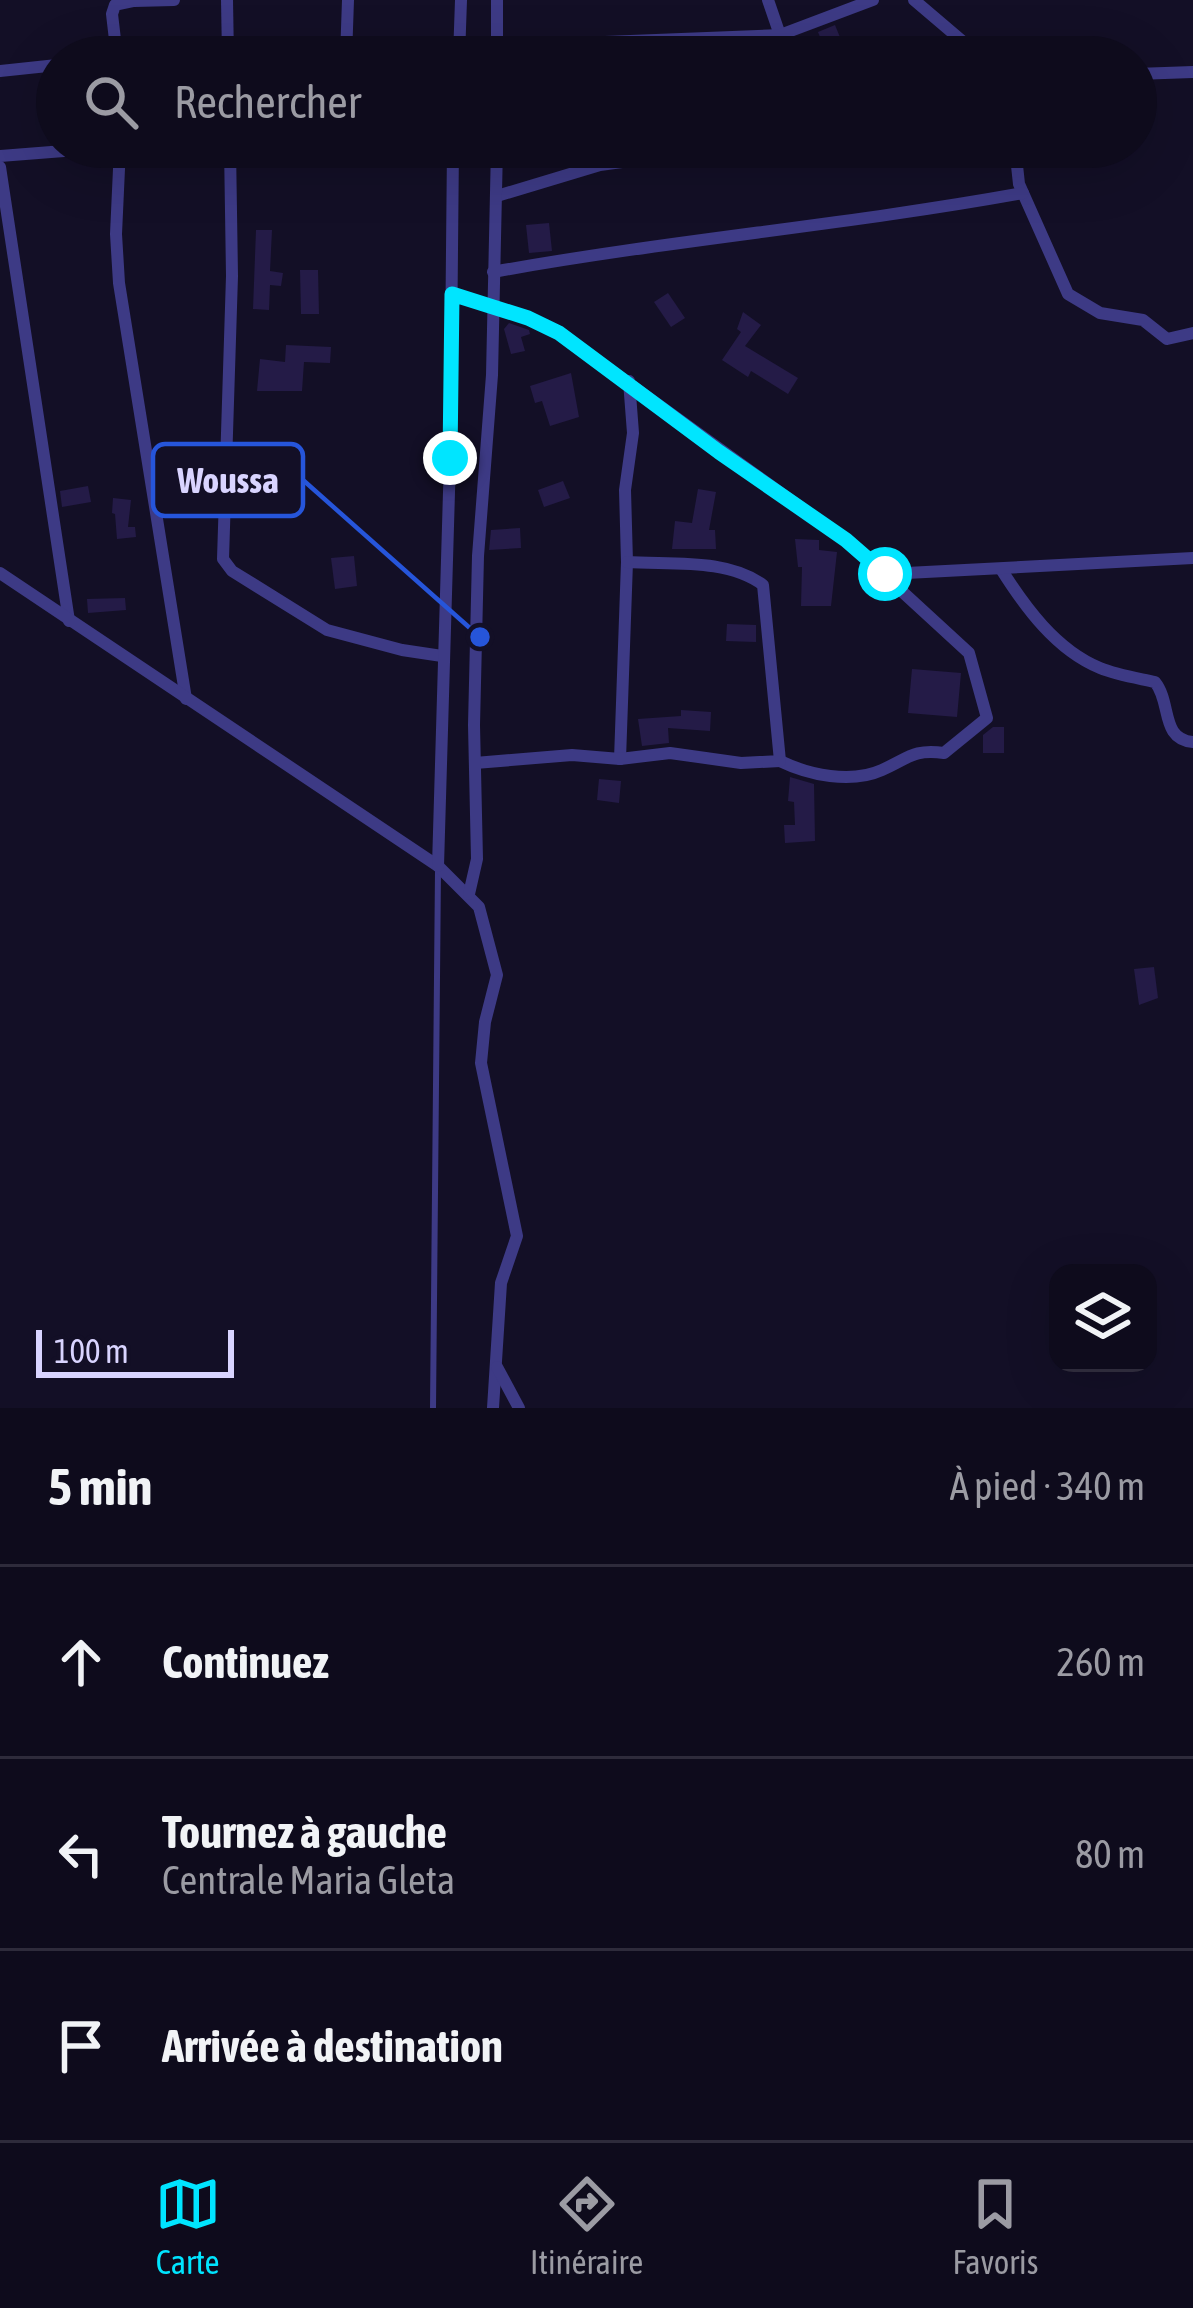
<!DOCTYPE html>
<html lang="fr">
<head>
<meta charset="utf-8">
<style>
	:root { --surface:#0e0b1c; --page:#1c1929; --text:#f1f3f6; --muted:#9b9ba3; --line:#2e2b3b; --accent:#00e5ff }
	body { margin:0; font-family:"Asap Condensed",sans-serif; background:var(--page); color:var(--text) }
	.controls { position:absolute; right:36px; bottom:36px; display:grid; overflow:hidden; border-radius:24px; box-shadow:0 12px 48px #0002 }
	.controls button { width:108px; height:108px; display:grid; place-items:center; padding:0; border:0; border-bottom:3px solid var(--line); background:var(--surface); color:var(--text); font:60px sans-serif }
	.scale { position:absolute; left:36px; bottom:30px; width:198px; box-sizing:border-box; padding-left:12px; border:6px solid #d9d4ff; border-top:0; font-size:33px; line-height:42px; white-space:nowrap; color:#d9d4ff; -webkit-text-stroke:9px #130f26; paint-order:stroke }
	.stop { position:absolute; width:36px; height:36px; margin:-27px; border:9px solid #00e5ff; border-radius:50%; background:#fff }
	.stop.end { background:#00e5ff; border-color:#fff; box-shadow:0 3px 12px #0008 }
	.list { margin:0; padding:0; list-style:none }
	h2 { display:flex; justify-content:space-between; align-items:center; height:156px; margin:0; padding:0 48px; font-size:51px }
	h2 small { font-size:39px; font-weight:400; color:var(--muted) }
	.list li { display:grid; grid-template-columns:78px 1fr auto; gap:36px; align-items:center; box-sizing:border-box; height:192px; padding:0 48px; border-top:3px solid var(--line) }
	.list b { display:block; font-size:45px; white-space:nowrap }
	.list p { margin:0; font-size:39px; white-space:nowrap; color:var(--muted) }
	.list em { font-size:39px; font-style:normal; color:var(--muted) }
	.icon { flex:none; width:66px; height:66px; fill:none; stroke:currentColor; stroke-width:2; stroke-linecap:round; stroke-linejoin:round }
	.map { position:relative; flex:none; width:1193px; height:1408px; overflow:hidden }
	.search { position:absolute; background:var(--surface); box-shadow:0 12px 48px #0002; left:36px; right:36px; top:36px; height:132px; display:flex; align-items:center; gap:30px; box-sizing:border-box; padding:0 42px; border-radius:66px; color:var(--muted); font-size:45px }
	.sheet { height:732px; background:var(--surface) }
	nav { display:flex; justify-content:space-around; align-items:center; box-sizing:border-box; height:168px; border-top:3px solid var(--line); background:var(--surface); font-size:33px; color:var(--muted) }
	nav a { display:grid; justify-items:center; gap:6px }
	nav .on { color:var(--accent) }
	.map>svg:first-child { display:block }
	.building { fill:#241b47 }
	.lines { fill:none; stroke-linecap:round; stroke-linejoin:round }
	.lane { stroke:#3d3a85; stroke-width:6 }
	.street { stroke:#3d3a85; stroke-width:12 }
	.route { stroke:#00e5ff; stroke-width:15 }
	.leader { fill:none; stroke:#2655da; stroke-width:4.5 }
	.callout-dot { fill:#2655da; stroke:#130f26; stroke-width:4.5 }
	.callout { fill:#130f26; stroke:#2655da; stroke-width:4.5 }
	.callout-label { font-size:36px; text-anchor:middle; font-weight:bold; fill:#d9d4ff }
</style>
</head>
<body>
<div class="map">
<svg width="1193" height="1408" viewBox="0 0 1193 1408">
	<rect width="100%" height="100%" fill="#130f26"/>
	<g class="building">
		<path d="M835,25L848,57H828L818,32Z"/>
		<path d="M549,223L552,251L529,253L526,225Z"/>
		<path d="M256,230H272L270,271L283,273L281,286L270,285L269,310L253,309Z"/>
		<path d="M300,270H318L319,314H301Z"/>
		<path d="M668,293L685,318L671,327L654,302Z"/>
		<path d="M743,312L761,325L745,346L798,378L788,394L751,371L748,377L722,360L741,332L737,329Z"/>
		<path d="M509,323L529,330L530,334L521,337L525,351L511,354L504,329Z"/>
		<path d="M286,345L331,347L330,363L304,362L302,391H257L260,359L285,362Z"/>
		<path d="M571,373L579,417L550,426L542,401L535,403L530,386Z"/>
		<path d="M563,481L570,498L544,507L538,490Z"/>
		<path d="M88,486L91,502L62,507L60,491Z"/>
		<path d="M698,489L716,492L709,530H715L716,549H672L675,521L692,523Z"/>
		<path d="M113,498L131,500L128,527H135L136,537L117,539L115,514L112,513Z"/>
		<path d="M520,528L521,548L489,550L491,530Z"/>
		<path d="M795,539L819,540V550L837,552L831,606H801L802,567H798Z"/>
		<path d="M354,556L357,586L335,589L331,558Z"/>
		<path d="M125,598L126,610L88,613L87,599Z"/>
		<path d="M727,624L756,625V642L726,641Z"/>
		<path d="M912,669L961,673L957,717L908,713Z"/>
		<path d="M681,710L711,712L710,731L668,728L669,743L642,746L638,719L681,716Z"/>
		<path d="M993,727H1004V753H983V735Z"/>
		<path d="M790,777L814,784L815,841L785,843L784,825H795L794,802L788,801Z"/>
		<path d="M599,779L621,781L619,803L597,800Z"/>
		<path d="M1154,967L1158,998L1139,1005L1134,969Z"/>
	</g>
	<g class="lines">
		<path class="lane" d="M433,1408L438,870"/>
		<g class="street">
			<path d="M227,0L228,57"/>
			<path d="M768,0L780,35"/>
			<path d="M914,0L981,57"/>
			<path d="M605,42L780,35L873,0"/>
			<path d="M117,57L112,14L115,5L134,1L174,0"/>
			<path d="M346,57L348,0"/>
			<path d="M459,57L461,0"/>
			<path d="M497,57V0"/>
			<path d="M0,71L57,65"/>
			<path d="M1136,74L1193,72"/>
			<path d="M120,147L116,234L119,283L186,699"/>
			<path d="M230,147L232,276L223,559L232,571L327,630L402,650L442,656"/>
			<path d="M1015,147L1019,184L1068,294L1100,313L1143,320L1167,339L1193,333"/>
			<path d="M0,156L115,147"/>
			<path d="M0,167L69,621"/>
			<path d="M497,196L600,165L732,147"/>
			<path d="M493,272C669,240 847,225 1023,193"/>
			<path d="M452,294L528,318L559,333L846,540L969,653L987,718L944,753C913,749 909,758 882,770C851,784 809,775 780,761"/>
			<path d="M1001,569C1025,607 1056,650 1100,668C1117,675 1137,678 1155,682C1172,703 1160,739 1193,742"/>
			<path d="M0,573L438,866L479,907L497,975L485,1022L481,1063L517,1236L501,1283L493,1408"/>
			<path d="M887,574L1193,558"/>
			<path d="M620,759L627,562L625,490L633,433L629,381"/>
			<path d="M475,763L572,755L620,759L670,753L741,763L780,761L763,585C727,558 670,565 627,562"/>
			<path d="M438,866L450,458L453,147"/>
			<path d="M469,894L477,859L474,725L478,556L492,375L497,147"/>
			<path d="M497,1367L519,1408"/>
		</g>
	</g>
	<g class="lines">
		<path class="route" d="M450,458L452,294L528,318L559,333L719,452L846,540L885,574"/>
	</g>
	<path class="leader" d="M480 637L303 480"/>
	<circle class="callout-dot" cx="480" cy="637" r="12"/>
	<rect class="callout" x="153" y="444" width="150" height="72" rx="12"/>
	<g class="callout-label">
		<text x="228" y="493">Woussa</text>
	</g>
</svg>
<div class="controls">
<button><svg class="icon" aria-label="layers" viewBox="0 0 24 24"><path d="M12 4l9 5-9 5-9-5zM3 14l9 5 9-5"/></svg></button>
</div>
<div class="scale">100 m</div>
<div class="stop" style="left:885px;top:574px"></div>
<div class="stop end" style="left:450px;top:458px"></div>
<div class="search"><svg class="icon" aria-label="search" viewBox="0 0 24 24"><circle cx="10" cy="10" r="6"/><path d="M15 15l6 6"/></svg>Rechercher</div>
</div>
<section class="sheet">
<h2>5 min<small>À pied · 340 m</small></h2>
<ul class="list">
<li><svg class="icon" aria-label="ahead" viewBox="0 0 24 24"><path d="M12 20V5M6 11l6-6 6 6"/></svg><div><b>Continuez</b></div><em>260 m</em></li>
<li><svg class="icon" aria-label="left" viewBox="0 0 24 24"><path d="M17 20v-9H6M10 6l-5 5 5 5"/></svg><div><b>Tournez à gauche</b><p>Centrale Maria Gleta</p></div><em>80 m</em></li>
<li><svg class="icon" aria-label="arrive" viewBox="0 0 24 24"><path d="M6 21V4h12l-3 4 3 4H6"/></svg><div><b>Arrivée à destination</b></div></li>
</ul>
</section>
<nav>
<a class="on"><svg class="icon" aria-label="map" viewBox="0 0 24 24"><path d="M3 6l6-2 6 2 6-2v14l-6 2-6-2-6 2zM9 4v14M15 6v14"/></svg>Carte</a>
<a><svg class="icon" aria-label="directions" viewBox="0 0 24 24"><path d="M12 3l9 9-9 9-9-9zM9 14v-3h6M13 9l2 2-2 2"/></svg>Itinéraire</a>
<a><svg class="icon" aria-label="saved" viewBox="0 0 24 24"><path d="M7 4h10v16l-5-4-5 4z"/></svg>Favoris</a>
</nav>
</body>
</html>
